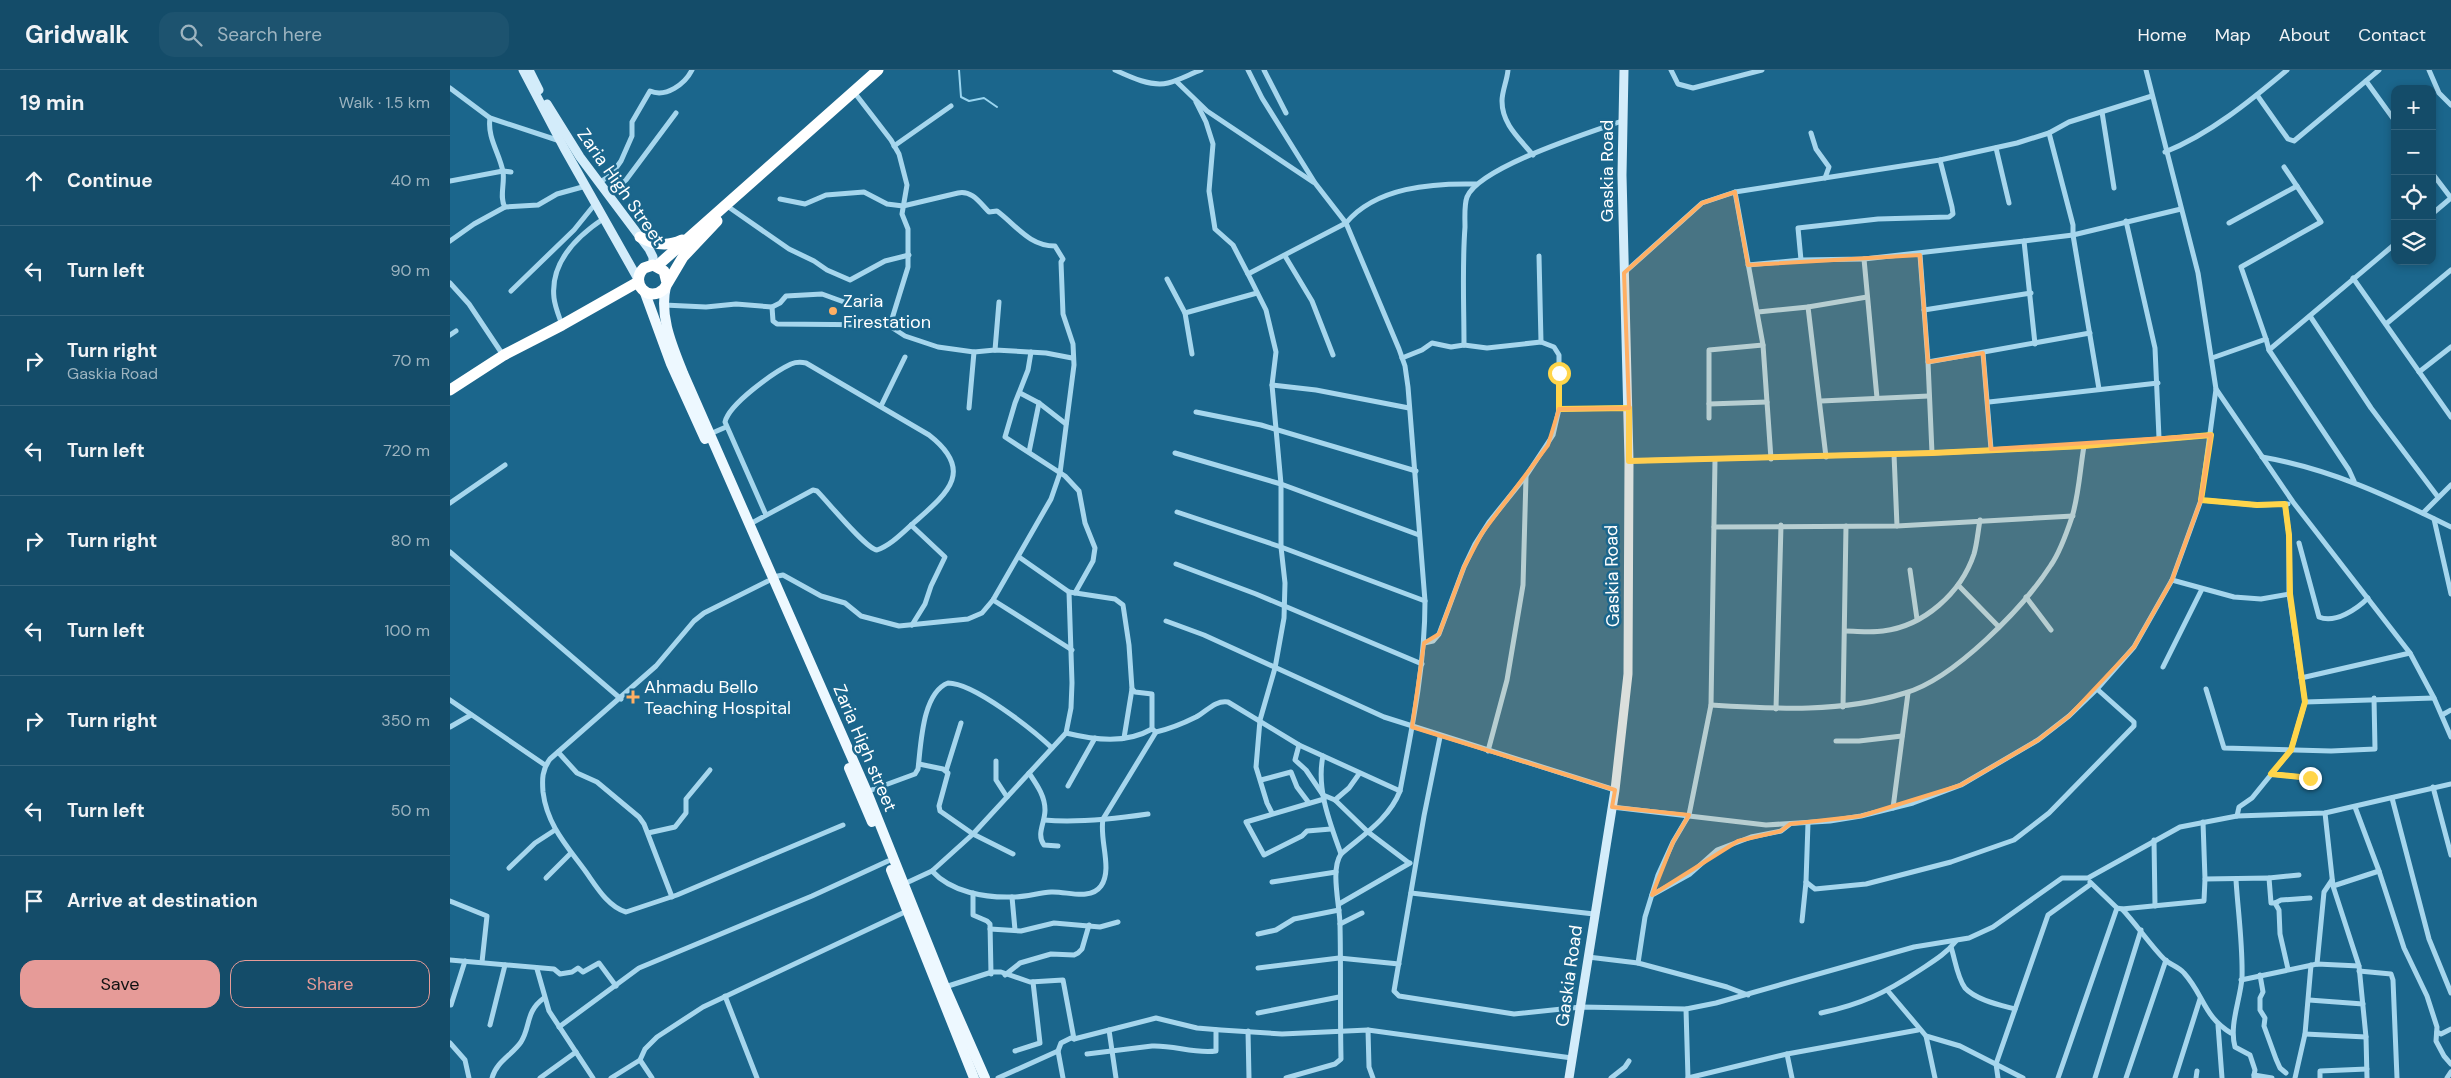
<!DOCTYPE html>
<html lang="en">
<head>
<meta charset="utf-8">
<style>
	:root { --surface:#144c69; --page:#1d536f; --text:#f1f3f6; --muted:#9db4c0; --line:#33637d; --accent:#e69b98 }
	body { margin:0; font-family:"DM Sans",sans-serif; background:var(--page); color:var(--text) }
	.controls { position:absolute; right:15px; top:15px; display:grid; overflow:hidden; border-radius:10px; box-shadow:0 2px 8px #0003 }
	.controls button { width:45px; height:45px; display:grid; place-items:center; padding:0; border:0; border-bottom:1px solid var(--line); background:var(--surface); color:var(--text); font:25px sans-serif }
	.stop { position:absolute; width:15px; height:15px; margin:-11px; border:4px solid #ffd54a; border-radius:50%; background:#fff }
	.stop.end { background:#ffd54a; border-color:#fff; box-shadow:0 1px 5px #0008 }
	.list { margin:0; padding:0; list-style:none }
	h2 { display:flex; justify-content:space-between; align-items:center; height:65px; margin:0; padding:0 20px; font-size:21px }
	h2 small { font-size:16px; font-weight:400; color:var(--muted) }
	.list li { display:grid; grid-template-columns:32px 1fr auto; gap:15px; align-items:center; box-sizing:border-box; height:90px; padding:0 20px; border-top:1px solid var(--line) }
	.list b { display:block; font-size:19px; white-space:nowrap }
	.list p { margin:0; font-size:16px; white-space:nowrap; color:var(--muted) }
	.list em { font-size:16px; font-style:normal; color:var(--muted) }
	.actions { display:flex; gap:10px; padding:15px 20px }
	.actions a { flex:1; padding:11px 0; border:1px solid var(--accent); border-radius:15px; text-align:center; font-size:18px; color:var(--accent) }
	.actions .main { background:var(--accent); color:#111 }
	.icon { flex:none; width:28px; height:28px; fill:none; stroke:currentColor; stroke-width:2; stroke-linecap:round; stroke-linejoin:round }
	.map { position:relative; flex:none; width:2001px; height:1008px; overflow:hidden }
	header { display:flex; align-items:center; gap:30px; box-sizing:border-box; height:70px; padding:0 25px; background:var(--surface); border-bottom:1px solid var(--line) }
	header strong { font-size:24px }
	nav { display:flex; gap:28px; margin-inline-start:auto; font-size:18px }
	.search { width:350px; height:45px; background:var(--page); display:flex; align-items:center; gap:12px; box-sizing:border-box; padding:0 18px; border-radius:15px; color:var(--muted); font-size:19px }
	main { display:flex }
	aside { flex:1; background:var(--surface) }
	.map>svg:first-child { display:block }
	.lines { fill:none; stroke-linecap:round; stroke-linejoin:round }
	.stream { stroke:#99d5f0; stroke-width:2 }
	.street { stroke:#a6d6ed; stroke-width:5 }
	.secondary { stroke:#d3ecfa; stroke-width:9 }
	.primary { stroke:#edf8ff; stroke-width:10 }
	.highway { stroke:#fff; stroke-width:11 }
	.route { stroke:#ffd54a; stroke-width:6 }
	.marked { fill:#ffaf63; fill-opacity:0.2; stroke:#ffaf63; stroke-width:4; stroke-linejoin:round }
	.poi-dot { fill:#ffaf63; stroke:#1b668c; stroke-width:2 }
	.labels { text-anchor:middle; stroke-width:5; stroke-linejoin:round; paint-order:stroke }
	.street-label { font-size:18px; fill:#fff; stroke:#1b668c }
	.poi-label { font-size:18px; fill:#fff; stroke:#1b668c; text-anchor:start }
</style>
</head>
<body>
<header>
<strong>Gridwalk</strong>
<div class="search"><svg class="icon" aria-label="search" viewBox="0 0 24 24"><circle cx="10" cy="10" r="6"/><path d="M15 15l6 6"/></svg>Search here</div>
<nav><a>Home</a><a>Map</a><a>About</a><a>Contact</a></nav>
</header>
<main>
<aside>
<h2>19 min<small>Walk · 1.5 km</small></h2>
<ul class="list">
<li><svg class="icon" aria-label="ahead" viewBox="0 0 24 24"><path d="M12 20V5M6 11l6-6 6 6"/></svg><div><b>Continue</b></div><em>40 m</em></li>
<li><svg class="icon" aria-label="left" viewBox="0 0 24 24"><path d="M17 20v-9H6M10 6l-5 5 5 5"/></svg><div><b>Turn left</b></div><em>90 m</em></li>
<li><svg class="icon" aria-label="right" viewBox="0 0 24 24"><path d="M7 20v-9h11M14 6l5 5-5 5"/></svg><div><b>Turn right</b><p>Gaskia Road</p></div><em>70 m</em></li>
<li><svg class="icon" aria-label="left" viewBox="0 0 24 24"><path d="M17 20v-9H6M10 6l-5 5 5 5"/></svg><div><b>Turn left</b></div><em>720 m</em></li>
<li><svg class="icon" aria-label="right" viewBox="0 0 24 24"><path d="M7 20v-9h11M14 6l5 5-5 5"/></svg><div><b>Turn right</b></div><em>80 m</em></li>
<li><svg class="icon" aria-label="left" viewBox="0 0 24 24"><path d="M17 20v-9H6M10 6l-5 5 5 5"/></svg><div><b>Turn left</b></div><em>100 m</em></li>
<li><svg class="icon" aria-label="right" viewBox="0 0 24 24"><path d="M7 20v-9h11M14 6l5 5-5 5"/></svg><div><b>Turn right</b></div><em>350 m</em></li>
<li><svg class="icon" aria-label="left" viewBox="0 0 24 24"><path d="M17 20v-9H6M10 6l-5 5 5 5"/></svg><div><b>Turn left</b></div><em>50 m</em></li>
<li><svg class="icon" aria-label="arrive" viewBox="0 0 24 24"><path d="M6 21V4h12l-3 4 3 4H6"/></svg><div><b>Arrive at destination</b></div></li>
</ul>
<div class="actions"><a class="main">Save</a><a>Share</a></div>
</aside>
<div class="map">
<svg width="2001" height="1008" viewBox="0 0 2001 1008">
	<rect width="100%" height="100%" fill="#1b668c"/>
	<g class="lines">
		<path class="stream" d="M509,0L511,27L519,31L534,28L547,37"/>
		<g class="street">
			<path d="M665,0C680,7 701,17 718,13C730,10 740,4 751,0"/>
			<path d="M798,0L812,28L865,113L896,153L949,279L955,296L958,317L975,531C975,596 962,658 950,721C939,749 913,765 891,784"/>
			<path d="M814,0L836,43"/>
			<path d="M1058,0C1057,11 1052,21 1052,31C1052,54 1069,68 1083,85"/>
			<path d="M1221,0L1228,14L1243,18L1312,0"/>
			<path d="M1979,0L1989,23L2001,35"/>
			<path d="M726,11L757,41L863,112"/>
			<path d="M1916,11L1945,51"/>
			<path d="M0,18L40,48L110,71"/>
			<path d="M404,22L441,70L449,84L457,115L452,144L458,159V197L441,252L438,255"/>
			<path d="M1807,25L1838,69L1844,71L1929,0"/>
			<path d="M746,32L756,52L763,74L759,121L765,159L783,175L798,204"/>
			<path d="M1652,42L1664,118"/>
			<path d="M40,48C37,68 50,84 53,102C55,113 49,128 55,137L88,135L107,124L136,116"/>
			<path d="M1361,63L1366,79L1379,97L1375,108"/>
			<path d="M1599,63L1623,155V165L1649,319"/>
			<path d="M444,76L501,36"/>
			<path d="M1546,78L1559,133"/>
			<path d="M1715,82C1760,64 1800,31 1837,0"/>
			<path d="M1982,103L2001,128"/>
			<path d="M0,111L53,101L61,102"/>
			<path d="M150,112L161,105L171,91L182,66V52L200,21C216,28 235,14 242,0"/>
			<path d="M157,121L167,118L176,110L226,43"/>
			<path d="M1285,122L1313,275L1321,389"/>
			<path d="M280,138L339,179L364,191L377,200L400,210L435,191L459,185"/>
			<path d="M1982,144L2001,128"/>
			<path d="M1676,151L1705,278L1709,368"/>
			<path d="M1779,153L1847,116"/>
			<path d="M0,171L24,154L55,137"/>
			<path d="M1574,171L1585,274"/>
			<path d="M1470,185L1478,292L1482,383"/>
			<path d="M835,186L862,231L883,285"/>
			<path d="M1089,186L1091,272"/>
			<path d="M1414,189L1427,328"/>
			<path d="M1351,190L1348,158L1428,149L1499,147L1503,144L1502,137L1490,90"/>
			<path d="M1298,195L1351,190L1414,189L1574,171L1623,165L1731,139"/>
			<path d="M1174,203L1252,133L1285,122L1490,90L1567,73L1599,63L1619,52L1702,26"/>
			<path d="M1903,208L2001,347"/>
			<path d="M717,209L735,243L807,223"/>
			<path d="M0,213L19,234L53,285"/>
			<path d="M61,221L124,160L145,134"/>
			<path d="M214,235L256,237L286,234L322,237L330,233L336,226L372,224L394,232"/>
			<path d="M322,237L323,251L327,254L438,255L455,266L488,277L524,282L545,280L596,283L622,288"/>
			<path d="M1358,237L1376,387"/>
			<path d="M1474,240L1581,223"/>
			<path d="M1308,242L1358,237L1417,227"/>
			<path d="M735,243L742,284"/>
			<path d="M1860,246L1921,338L1988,427"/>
			<path d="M1936,254L2001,200"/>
			<path d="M112,255C109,246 105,237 104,228C100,193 126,167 153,149"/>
			<path d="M0,265L6,261"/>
			<path d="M1816,269L1791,197L1871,152L1834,97"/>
			<path d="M1014,275C1014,236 1012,196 1015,157C1015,147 1014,135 1017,127C1029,97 1141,62 1172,51"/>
			<path d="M545,280L549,232"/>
			<path d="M581,282L578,300L565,333L555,367L615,406L629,421L635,453L645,478L643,491L625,523"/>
			<path d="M1533,283L1541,379"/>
			<path d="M952,288L972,280L982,273L1001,277L1014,275L1037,278L1091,272L1104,277L1109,285V339L1103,365L1076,406L1039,452L1025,474L1014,497L989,564L983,571L974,573"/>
			<path d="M1762,288L1816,269L1819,280"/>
			<path d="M1478,292L1640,263"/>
			<path d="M1969,302L2001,277"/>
			<path d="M822,315L866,320L959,338"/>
			<path d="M1766,319L1843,432L1960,583L1984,628L2001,667"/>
			<path d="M570,323L589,333L616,354"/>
			<path d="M1371,331L1479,326"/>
			<path d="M1539,332L1708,313"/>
			<path d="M1259,334L1317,332"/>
			<path d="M431,336L455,287"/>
			<path d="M519,338L524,282"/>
			<path d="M1109,339L1178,338"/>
			<path d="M746,342L811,355L966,401"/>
			<path d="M1259,348V280L1313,275"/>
			<path d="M260,364L276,357"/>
			<path d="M579,382L589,333"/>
			<path d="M725,383L831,414L969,465"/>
			<path d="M1444,384L1447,456"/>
			<path d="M1812,387C1881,399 1938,426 2001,457"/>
			<path d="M1265,390L1261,635L1239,745L1223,772L1208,805L1195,847L1188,893L1277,917L1298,925"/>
			<path d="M1179,391L1482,383L1634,376L1761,365"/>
			<path d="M1904,411L1899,400L1819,280L1945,174"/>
			<path d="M1751,430L1807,435L1838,434"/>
			<path d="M0,433L55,395"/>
			<path d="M727,442L831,477L975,531"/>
			<path d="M1973,443L2001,415"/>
			<path d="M1984,449L2001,524"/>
			<path d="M300,454L363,420L367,421C378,432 416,479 427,480C442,475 455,460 467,450C499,422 524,400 479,365L356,293C351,292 346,292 341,294C324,302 279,334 275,352L316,445"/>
			<path d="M461,455L495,487L481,516L475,534L462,555"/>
			<path d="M1264,457L1447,456L1623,446"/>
			<path d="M1849,473L1869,547C1885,554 1907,539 1918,528"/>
			<path d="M0,482L171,629"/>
			<path d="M569,487L619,522L665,529L673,535L679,575L682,619L674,668"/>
			<path d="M726,494L806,524L972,594"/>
			<path d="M1460,500L1467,549"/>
			<path d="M323,507L333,505L371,526L395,533L411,546L449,556L518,549L532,543L543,530L601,429L610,403L624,295L623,274L613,244L611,192L613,189L605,176C579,176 566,155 547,141L539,142C530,133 522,120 508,123L453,136L437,134L414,122L376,125L355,134L330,129"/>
			<path d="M1722,510L1784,527L1811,529L1839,524"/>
			<path d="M318,511L254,543L244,551L206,596L100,689C92,700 92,709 93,722C97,755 117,776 136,802C146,816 158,837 176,842L227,825L393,755"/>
			<path d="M1508,515L1549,557"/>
			<path d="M1576,527L1601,560"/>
			<path d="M543,530L622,580"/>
			<path d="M716,551L754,565L934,647L1165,720"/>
			<path d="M1395,561C1407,561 1421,563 1433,561C1474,556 1511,523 1524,484C1527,474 1528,461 1530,450"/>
			<path d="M1713,597L1752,519"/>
			<path d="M1851,608L1960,583"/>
			<path d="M682,619L685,622L702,624V659"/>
			<path d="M1756,619L1774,678L1881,681L1925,679L1924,628"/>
			<path d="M0,630L95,695"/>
			<path d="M1855,632L1984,628"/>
			<path d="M1261,635C1326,639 1392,643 1455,623C1504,609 1574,537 1601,495C1610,482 1617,462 1622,447C1629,424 1630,399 1634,376"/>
			<path d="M1393,637L1396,456"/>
			<path d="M1326,639L1331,455"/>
			<path d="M1992,645L2001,640"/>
			<path d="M0,657L21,645"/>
			<path d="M616,663C645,670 676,674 702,659L706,662C719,659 734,653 746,647C757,641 765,630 778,632L849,675L950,721"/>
			<path d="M990,667L974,746L944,921L949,926L1064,944L1131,937L1236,939L1266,933L1464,877L1519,868L1543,857L1612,808H1638L1730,757L1787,746L1875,743L2001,714"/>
			<path d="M1386,671H1409L1452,666"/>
			<path d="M849,675L845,690L856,700L873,725L885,730L918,762L959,793"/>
			<path d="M1038,681L1057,610L1073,515L1076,407"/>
			<path d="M108,682L127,703L147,712L189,747L194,754L222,827"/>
			<path d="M546,691V710L557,727"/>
			<path d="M469,694L493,699L498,703L489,736L490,741L523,764L563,784"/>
			<path d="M496,701L511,653"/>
			<path d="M579,703C587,715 595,726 595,740C595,753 586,764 594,775L608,776"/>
			<path d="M1821,704L1860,708"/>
			<path d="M811,710L841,702L847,717L859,733"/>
			<path d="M618,716L645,668"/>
			<path d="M1983,717L2001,785"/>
			<path d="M416,722L465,704L468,699C471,675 472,623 498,613C524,613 583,660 602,678"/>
			<path d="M1942,728L1979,869L2001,923"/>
			<path d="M874,729L796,752L814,785L852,766L857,761L881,759"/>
			<path d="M885,730L899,718L909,704"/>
			<path d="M1162,737L1316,755L1380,751L1411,746L1463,733L1511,715L1588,670L1619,646L1647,619L1684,577L1722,510L1751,430L1766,319L1748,203L1696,0"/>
			<path d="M1905,737L1929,801L1954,878L1977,926L1987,957L1986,971L1994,986L2001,994"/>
			<path d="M1443,738L1458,623"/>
			<path d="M822,743L817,733L806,697L810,650L825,598L834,548L835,513L831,477V414L822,315L826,282L816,240L798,204L896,153C926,117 982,113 1026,114"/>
			<path d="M1875,743L1883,816L1909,896L1916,967L1917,1008"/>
			<path d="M1787,746L1789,737L1802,728L1841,680L1855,632L1839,524V465L1835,435"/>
			<path d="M594,750C628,753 664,749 698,744"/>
			<path d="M198,763L225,757L236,743V729L260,700"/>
			<path d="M1704,770L1705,836"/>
			<path d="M59,798L85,773L105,760"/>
			<path d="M482,801C501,822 535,828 563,827C575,827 588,823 601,822C617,821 640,831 651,816C663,799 649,770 653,749L706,662"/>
			<path d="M96,808L121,783"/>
			<path d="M1819,808L1849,805"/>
			<path d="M1755,809L1819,808L1821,833H1825L1829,840L1830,864L1838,899"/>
			<path d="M1786,810C1788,842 1793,876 1792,908C1790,931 1779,955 1785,977L1800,985L1805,1000L1804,1005"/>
			<path d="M822,812L886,802"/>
			<path d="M1356,812L1365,819L1416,814L1501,792L1564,770L1599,743L1684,656V652L1647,619"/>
			<path d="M1640,812L1667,838L1672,839C1687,855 1700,875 1715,890C1721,895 1729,897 1734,903C1754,925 1753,946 1781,963"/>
			<path d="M454,814L482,801L523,764L616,663L621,638L622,613L619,522"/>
			<path d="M1883,816L1929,801"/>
			<path d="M523,823V845L537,851L540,854L541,904"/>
			<path d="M961,823L1144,844"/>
			<path d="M1202,825L1240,804L1267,780L1301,767L1331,761L1340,754"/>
			<path d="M562,827L565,860"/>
			<path d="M0,831L37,846L32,892"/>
			<path d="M1825,833L1831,830L1860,828"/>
			<path d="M889,834L960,793"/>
			<path d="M1672,839L1754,831L1755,809L1753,752"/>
			<path d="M1352,851L1356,812L1358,753"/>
			<path d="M890,854L912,843"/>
			<path d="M540,859L571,861L604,853L650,857L668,852"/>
			<path d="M808,864L826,860L844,849L889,840"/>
			<path d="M1501,877C1505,889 1507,907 1515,918C1526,930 1550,935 1565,939"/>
			<path d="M1138,887L1188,893"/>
			<path d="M0,890L104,899L110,904L122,902L128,898L133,902L149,893L166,916"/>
			<path d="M1867,894L1874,822L1882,810"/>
			<path d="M808,898L889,888L949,894"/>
			<path d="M87,899L99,941L143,1008"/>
			<path d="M1909,901L1941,904L1943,910L1947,1008"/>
			<path d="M555,905L570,893L601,884L624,885L628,883L632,879L639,855"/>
			<path d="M1810,905L1813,922L1810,928V940L1815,948L1814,956L1826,989L1830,998L1836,1003"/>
			<path d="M1791,910L1867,894L1909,896"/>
			<path d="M495,917L542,902H551L580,912L613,910L624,969"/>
			<path d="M1438,921L1476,966L1510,976L1573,1008"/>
			<path d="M275,926L307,1008"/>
			<path d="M1859,930L1913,934"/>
			<path d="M1,935L15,891"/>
			<path d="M1236,939L1238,1008"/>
			<path d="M808,943L889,927"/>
			<path d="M1371,943C1412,934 1435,923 1470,900C1482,892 1496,884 1506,871"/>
			<path d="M40,955L55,895"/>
			<path d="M1768,955L1772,1008"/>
			<path d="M109,957L189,898L362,826L438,791"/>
			<path d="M659,960L666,1008"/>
			<path d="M918,960L919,997L923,1008"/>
			<path d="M798,961L799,1008"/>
			<path d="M1987,962L1991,964L2001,959"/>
			<path d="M1855,964L1916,967"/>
			<path d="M1476,966L1485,1008"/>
			<path d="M0,973L15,990L19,1008"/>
			<path d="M565,981L590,973L583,912"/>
			<path d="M608,981L613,1008"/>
			<path d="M637,984L702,976C724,975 744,984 766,981V960"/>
			<path d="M1337,984L1342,1008"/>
			<path d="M190,990L202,1008"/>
			<path d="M42,1008C46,992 62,985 71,972C81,956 75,942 94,928"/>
			<path d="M90,1008L126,982"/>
			<path d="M161,1008L190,990L195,979L207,967L253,937L457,841"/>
			<path d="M548,1008L608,981L611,973L621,968L624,969L706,948L747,958L771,960L832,964L918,960L1122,988"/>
			<path d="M836,1008L885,994L891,989C890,944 891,900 890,855C890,836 880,800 891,784C880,753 866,719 873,686"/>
			<path d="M1161,1008L1175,997L1179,991"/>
			<path d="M1238,1008L1337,984L1468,960"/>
			<path d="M1548,1008L1546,994L1598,845L1641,814"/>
			<path d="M1608,1008L1667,838"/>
			<path d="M1645,1008L1691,860"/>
			<path d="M1676,1008L1716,890"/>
			<path d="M1725,1008L1750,929"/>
			<path d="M1746,1008L1747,1001"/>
			<path d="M1804,1008V1005L1822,1008"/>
			<path d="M1845,1008L1855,964L1861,895"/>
			<path d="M1870,1008V1001L1917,999"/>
			<path d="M1997,1008L2001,1002"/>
		</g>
		<g class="secondary">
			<path d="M73,0L114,78L188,209"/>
			<path d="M79,0L89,20"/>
			<path d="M97,34L130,87L199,179L203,187V195"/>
			<path d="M1119,1008L1165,720L1178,604L1179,391L1172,105L1174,0"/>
		</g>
		<g class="primary">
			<path d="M216,216C209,246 222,275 233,303L417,722L495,917L535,1008"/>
			<path d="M195,223L221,294L255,369"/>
			<path d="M399,698L422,752"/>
			<path d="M441,800L524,1008"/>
		</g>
		<g class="highway">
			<path d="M190,167C204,175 217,177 232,170"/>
			<path d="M207,196L428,0"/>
			<path d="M217,213L214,201L203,195L194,198C179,212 198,234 214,219L233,187L267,151"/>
			<path d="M0,320L54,285L112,255L188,212"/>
		</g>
	</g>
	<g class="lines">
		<path class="route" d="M1109,303V339L1179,338V391L1482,383L1634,376L1761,365L1751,430L1807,435L1835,434L1839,465L1840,524L1855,632L1841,680L1821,704L1860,708"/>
	</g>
	<path class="marked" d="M1285,122L1298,195L1470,185L1478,292L1533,283L1541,379L1761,365L1751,430L1722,510L1684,577L1619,646L1588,670L1511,715L1411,746L1340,754L1331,761L1288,771L1202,825L1223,772L1239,745L1162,737L1165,720L962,657L974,573L989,564L1014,497L1032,463L1098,375L1109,339L1179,338L1174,203L1252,133Z"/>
	<g class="poi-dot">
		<circle cx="383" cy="241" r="5"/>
		<path d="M180.5 619.5h5v5h5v5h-5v5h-5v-5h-5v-5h5z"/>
	</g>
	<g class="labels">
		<g class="street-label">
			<text transform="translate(1157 101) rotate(-90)" y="6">Gaskia Road</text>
			<text transform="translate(171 117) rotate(55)" y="6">Zaria High Street</text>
			<text transform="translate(1162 506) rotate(-91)" y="6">Gaskia Road</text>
			<text transform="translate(415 678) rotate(67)" y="6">Zaria High street</text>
			<text transform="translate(1119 906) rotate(-82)" y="6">Gaskia Road</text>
		</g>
		<g class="poi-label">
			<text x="393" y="237">Zaria<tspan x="393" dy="21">Firestation</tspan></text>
			<text x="194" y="623">Ahmadu Bello<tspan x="194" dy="21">Teaching Hospital</tspan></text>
		</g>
	</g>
</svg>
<div class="controls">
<button>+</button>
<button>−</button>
<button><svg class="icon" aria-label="locate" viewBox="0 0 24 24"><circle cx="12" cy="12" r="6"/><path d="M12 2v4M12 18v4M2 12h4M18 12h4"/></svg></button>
<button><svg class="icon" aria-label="layers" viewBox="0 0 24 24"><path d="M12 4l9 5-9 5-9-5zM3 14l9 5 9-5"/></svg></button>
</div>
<div class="stop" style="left:1109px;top:303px"></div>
<div class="stop end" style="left:1860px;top:708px"></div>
</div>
</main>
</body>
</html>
